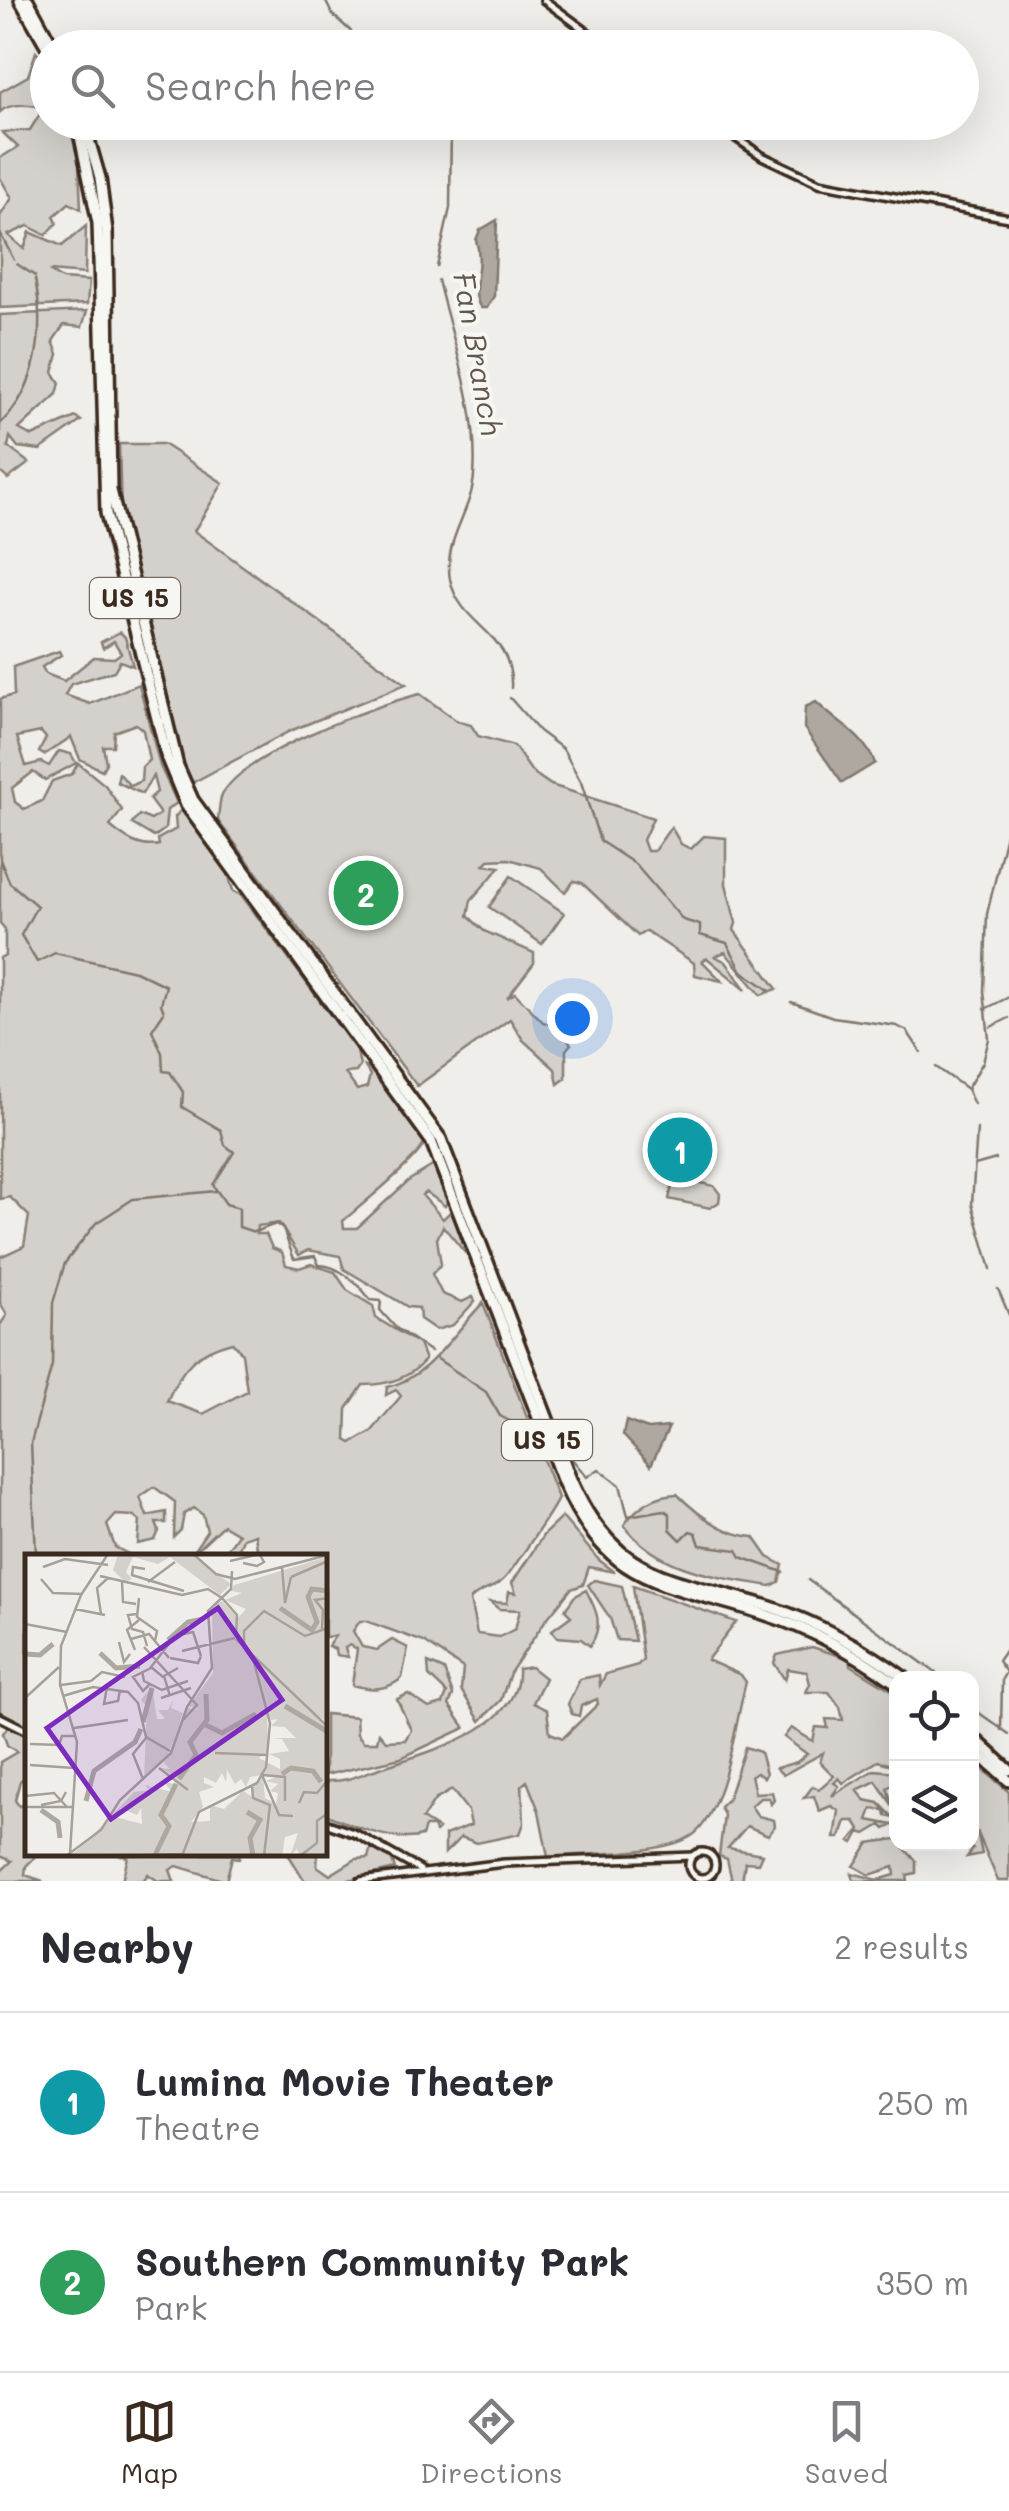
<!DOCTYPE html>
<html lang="en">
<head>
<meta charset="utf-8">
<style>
	:root { --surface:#fff; --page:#f7f7f7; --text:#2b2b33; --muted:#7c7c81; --line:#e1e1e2; --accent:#3b2a1e }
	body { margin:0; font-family:Mali,sans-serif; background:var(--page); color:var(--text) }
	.controls { position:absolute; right:30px; bottom:30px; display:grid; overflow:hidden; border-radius:20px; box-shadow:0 10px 40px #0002 }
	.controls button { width:90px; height:90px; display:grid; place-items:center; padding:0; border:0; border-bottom:2px solid var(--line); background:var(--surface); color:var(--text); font:50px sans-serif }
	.you { position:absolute; left:572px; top:1018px; width:35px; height:35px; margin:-25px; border:8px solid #fff; border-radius:50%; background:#1a73e8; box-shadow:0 0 0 15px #1a73e833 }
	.badge { display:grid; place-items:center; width:65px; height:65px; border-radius:50%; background:var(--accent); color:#fff; font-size:32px; font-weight:700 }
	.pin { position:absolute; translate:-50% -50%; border:5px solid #fff; box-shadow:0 2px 10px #0006 }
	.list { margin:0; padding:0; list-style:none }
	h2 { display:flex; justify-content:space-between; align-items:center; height:130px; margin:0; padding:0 40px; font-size:42px }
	h2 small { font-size:32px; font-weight:400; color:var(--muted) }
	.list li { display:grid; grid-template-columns:65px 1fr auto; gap:30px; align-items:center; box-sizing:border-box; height:180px; padding:0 40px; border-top:2px solid var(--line) }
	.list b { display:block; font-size:38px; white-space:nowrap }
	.list p { margin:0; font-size:32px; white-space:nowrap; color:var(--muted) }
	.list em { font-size:32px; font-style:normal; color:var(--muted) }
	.icon { flex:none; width:55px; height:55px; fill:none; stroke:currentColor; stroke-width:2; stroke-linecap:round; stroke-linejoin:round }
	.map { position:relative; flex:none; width:1009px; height:1881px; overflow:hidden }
	.search { position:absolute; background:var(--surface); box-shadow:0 10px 40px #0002; left:30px; right:30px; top:30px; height:110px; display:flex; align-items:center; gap:25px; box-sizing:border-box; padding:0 35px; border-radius:55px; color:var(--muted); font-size:38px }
	.sheet { height:490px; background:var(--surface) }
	nav { display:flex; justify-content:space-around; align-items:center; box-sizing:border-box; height:140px; border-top:2px solid var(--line); background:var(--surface); font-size:28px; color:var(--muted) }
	nav a { display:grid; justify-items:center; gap:5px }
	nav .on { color:var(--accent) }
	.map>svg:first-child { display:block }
	.green { fill:#d4d1cc; stroke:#887e75; stroke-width:2.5; fill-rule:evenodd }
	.water { fill:#afa8a1; stroke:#81766d; stroke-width:2.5 }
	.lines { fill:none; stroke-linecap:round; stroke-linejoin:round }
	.stream { stroke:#81766d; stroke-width:2.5 }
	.secondary-casing { stroke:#3b2a1e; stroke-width:12 }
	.highway-casing { stroke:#3b2a1e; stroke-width:16 }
	.secondary { stroke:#f6f6f2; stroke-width:5 }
	.highway { stroke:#f6f6f2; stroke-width:9 }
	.labels { text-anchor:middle; stroke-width:8; stroke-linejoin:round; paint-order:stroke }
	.shield { fill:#f6f6f2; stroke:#73675e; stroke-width:2.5 }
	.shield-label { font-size:25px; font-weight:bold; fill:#3b2a1e }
	.water-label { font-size:30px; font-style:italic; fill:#64564c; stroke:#f6f6f2 }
	.inset-river { fill:none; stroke:#afa8a1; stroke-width:5 }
	.inset-road { fill:none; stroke:#a7a098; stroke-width:2.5 }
	.view { fill:#7b2cbf; fill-opacity:0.15; stroke:#7b2cbf; stroke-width:5 }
	.inset-edge { fill:none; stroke:#3b2a1e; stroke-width:5 }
</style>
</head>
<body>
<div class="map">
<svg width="1009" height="1881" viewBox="0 0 1009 1881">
	<rect width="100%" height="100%" fill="#efeeea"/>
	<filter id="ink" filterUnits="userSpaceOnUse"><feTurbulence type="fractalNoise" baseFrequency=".01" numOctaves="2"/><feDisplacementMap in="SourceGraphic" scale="20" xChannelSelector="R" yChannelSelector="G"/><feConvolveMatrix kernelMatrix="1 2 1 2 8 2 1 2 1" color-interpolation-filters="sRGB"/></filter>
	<g filter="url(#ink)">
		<g class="green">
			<path d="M36,52L47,65L48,122L69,123L79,164L81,209L69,203L54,216L57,223L46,235L28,226L8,235L24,249L30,232L62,246L86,226L85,274L49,271L62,279L89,281L87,304L0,308V216L12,198L0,178V158L18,147L2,132L30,130L43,109C32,103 9,103 0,112V92L28,76Z"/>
			<path d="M87,311L82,327L64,325L53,341L58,354L53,372L60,383L57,394L19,429L32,436L76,417L81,421L40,450L18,447L10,437L8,447L29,463L8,479L0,472V315Z"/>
			<path d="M119,444H163L223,483L194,531L406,684L290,731L190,784L177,746L121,516Z"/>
			<path d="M120,632L125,637L133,666L120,661L114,671L71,684L65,695L90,704L139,684L160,766L177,803L167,810L165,829L154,837L132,824L139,815L151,820L160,814L149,799L157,792L153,776L142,794L117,782L119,773L130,786L141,781L142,767L149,760L143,730L136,724L114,732L113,746H103L106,763L102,770L80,759L71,737L44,755L39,752L46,738L41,732L17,737L26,766L41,762L49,766L59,751L71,754L76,763L45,780L33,772L12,788L15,802L24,809L42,801L52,781L72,774L78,763L105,785L122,810L110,826C124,838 140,849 159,845L158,839L176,829L175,817L181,810L228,873L233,891L242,896L357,1051L360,1066L356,1072L345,1073L357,1090L367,1087L370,1075L365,1067L372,1070L424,1143C422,1156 359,1207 343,1221L344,1228H357L408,1181L434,1165L448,1200L445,1206L426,1192L422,1195L443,1219L452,1210L466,1254L443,1226L437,1239L441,1264L432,1274L442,1294L462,1302L473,1297L475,1301L453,1325L436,1330L420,1319L419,1308L408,1307L344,1269L340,1256L308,1250L299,1255L279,1223L257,1226L256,1234H266L272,1248L282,1252L286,1265L299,1268L311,1264L335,1272L347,1290L373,1306L376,1318L419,1344L425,1360C409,1379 386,1385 363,1385L347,1409L346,1440L351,1443L371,1432L401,1396L396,1390L386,1395L387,1387C429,1378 454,1332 483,1303L558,1498C557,1504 512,1571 504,1579C494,1590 479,1589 470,1600L477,1634L499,1637L515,1629L520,1610L499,1609L490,1602L507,1603L509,1592L516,1593L512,1583L544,1534L562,1517L599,1560L615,1572L589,1567L583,1585L571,1589L545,1621L510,1673L501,1700L480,1721L461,1690L463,1668L424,1642L366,1621H360L353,1631L362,1647L377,1650L392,1640L408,1648L402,1678C387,1691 370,1690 352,1685L357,1649L350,1645L345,1648L348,1657L336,1655L335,1649L328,1646L335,1636L325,1637V1556H258L255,1534L243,1538L239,1549L223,1556L238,1534L223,1525L190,1556L207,1531L203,1515L194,1508L184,1514L181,1530L174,1537L175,1502L154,1487L140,1497L147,1516L166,1512V1523H156L159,1531L155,1540L138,1544L140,1521L134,1516L116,1515L107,1525L115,1547L132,1556H28L27,1725L0,1711V1325L7,1315L0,1303V1257L24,1246L29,1216L10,1197L0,1199V958L5,955V930L0,924V699L14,695L13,667L59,651L61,655L42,667L46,674L64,681L94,657L114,658L121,653L114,641L103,648L101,642ZM232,1342L242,1353L247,1391L203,1414L167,1401C182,1367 196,1351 232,1342Z"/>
			<path d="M420,694L457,721L471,725L478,736L514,746L532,772L551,785L653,818L643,840L647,851H654L671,827L681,844L691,849L704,836L726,838V884L736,923L734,930L777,989L761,995L725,952L715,956L726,962L746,990L707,958L702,961L722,981L695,975L694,963L646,931L638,936L582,883L574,881L565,892L541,868L509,859L489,860L484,865L500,867L471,900L468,916L484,931L534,953V963L507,998L515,993L543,1022L573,1031L567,1039L571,1044L566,1050V1078L558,1084L555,1069L523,1040L510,1019L417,1086L218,821C219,813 219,804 221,798C235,756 378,704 420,694Z"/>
			<path d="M511,876L564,913L542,944L489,907Z"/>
			<path d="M674,1177L714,1186L720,1194L719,1202L710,1208L669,1199Z"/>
			<path d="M677,1494C698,1515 724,1535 754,1537L768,1557L783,1565L779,1582L771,1586C717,1577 658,1571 624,1525C637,1506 655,1495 677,1494Z"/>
			<path d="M594,1580L622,1586L635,1641L617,1640L610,1618L588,1585Z"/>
			<path d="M633,1586L736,1622L707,1660L741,1675L746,1682C736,1719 725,1812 693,1835C665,1855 583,1853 548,1857L539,1811L527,1781L522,1785L524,1823L520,1834L477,1843L461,1837L445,1853V1835L471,1825L468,1811L452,1790L435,1800L422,1819L438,1829L435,1832L433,1827H425L422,1836C395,1844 351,1825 325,1814L327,1781C348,1782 361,1774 380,1768C424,1753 522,1730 518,1669L531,1667L545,1678L533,1703L547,1710L550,1733L563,1738L598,1704L597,1699L581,1706L579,1716L572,1714L568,1704L580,1679L599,1675L600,1685L606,1674L638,1665L643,1659Z"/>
			<path d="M586,1590C597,1611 604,1625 590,1646L581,1639L557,1637L552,1630L571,1616L565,1610L574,1597Z"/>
			<path d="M812,1647L850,1659L851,1665L896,1693V1766L878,1761L843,1783L839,1778L834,1783L839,1786L832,1796L874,1770L896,1772V1782L887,1788L893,1806L876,1781L857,1790L865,1800L879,1803L894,1818L886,1816L885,1810L872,1809L868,1820L893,1825L885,1829L881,1825L866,1834L860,1832L854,1843L850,1841L860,1829L855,1821H846L840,1838H835L839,1811L831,1806L819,1811L814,1796L804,1798L813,1786L819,1789L834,1776L820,1762L823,1753L783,1775L776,1768L797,1762L807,1754L784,1737L791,1728L813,1741L816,1727L828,1728L826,1719L843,1720L840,1707L829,1692H806L810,1684L807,1672L788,1669L785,1680L774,1663L777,1655Z"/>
			<path d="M428,1663L444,1670L453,1695L449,1705L465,1728L401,1758L325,1775V1714L356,1717L357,1734L364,1742H377L379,1733L386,1741L405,1740L411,1730L397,1699L408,1694L429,1708L443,1704L447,1693L429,1676Z"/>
			<path d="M8,1727L27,1736V1775L20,1781L15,1800L19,1806L27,1804L28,1854H38L26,1866L25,1875L43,1881H0V1872L12,1861L0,1856V1762L17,1752L7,1745L3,1733Z"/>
			<path d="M745,1747L760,1752L766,1774L764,1778L757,1773L751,1775L755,1793L772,1792L774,1800L771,1804L769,1798H760L751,1806L758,1816L774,1820L775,1826L768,1835L747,1826L728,1848L762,1854L758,1863L745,1862L742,1881H732L727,1859L719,1856L724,1815L720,1807L728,1799Z"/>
			<path d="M972,1760L1009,1792V1881H998L977,1831L982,1854L967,1857L973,1849L965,1844H972Z"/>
			<path d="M896,1839L916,1861V1873L907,1875L908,1881H854L852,1873L878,1880L895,1875L894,1867L870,1875L854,1866L869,1843Z"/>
			<path d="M371,1847L390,1855L395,1869L344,1881H305L288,1854H318L317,1866L330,1875L356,1859L368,1858Z"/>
			<path d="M116,1854H240L239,1858L232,1857L226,1881L177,1866L170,1870L174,1881H158L148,1874L143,1881H122L128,1857Z"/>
		</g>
		<g class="water">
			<path d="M497,220L494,296L487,308H481C468,290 485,267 476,240L480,230Z"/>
			<path d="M816,702C838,724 863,734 875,763L842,783L804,728L805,707Z"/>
			<path d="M626,1421L648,1429L669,1427L651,1465L623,1435Z"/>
		</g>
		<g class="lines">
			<g class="stream">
				<path d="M325,0L332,14L369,48"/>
				<path d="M0,233L14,260"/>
				<path d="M17,264L35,276"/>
				<path d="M437,267L450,208L451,122"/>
				<path d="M438,280C453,344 479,408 474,475C472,512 443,539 450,579C460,628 514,631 511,688"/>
				<path d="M0,424C38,388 45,330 35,279"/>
				<path d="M510,698L539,731L563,749L581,782L600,841L635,864L683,920L700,925V935L727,943L742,971L769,990"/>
				<path d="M0,860L10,883L37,906L21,935L37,962L55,953L135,971L166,986L161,1004L164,1012L152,1030L162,1053L163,1071L170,1072L183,1092L182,1107L221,1130L225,1145L234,1152L213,1185L226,1204L239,1208V1227L254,1232L276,1224L283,1229L294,1259L315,1256L319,1265C338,1265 360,1284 370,1300L381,1301L380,1310L396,1328L431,1352"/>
				<path d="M791,1002L833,1017L897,1026L907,1031L921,1052"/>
				<path d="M985,1009L1009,997"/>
				<path d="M991,1027L1009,1018"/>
				<path d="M936,1067L967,1089L974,1104"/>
				<path d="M967,1089L983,1062L989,1039L984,991L987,914L1009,822"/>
				<path d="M977,1129L972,1204L991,1269"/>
				<path d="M975,1165L996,1159"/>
				<path d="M998,1289L1009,1315"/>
				<path d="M436,1358L486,1392L500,1416L533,1433"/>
				<path d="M572,1459L587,1477L599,1469L620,1485L628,1516L664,1510L670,1514V1529L681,1540L690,1531L696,1533L700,1545L737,1550L741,1557L783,1572"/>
				<path d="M36,1556L31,1443L52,1365L53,1303L65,1263L96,1223L133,1199L216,1191"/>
				<path d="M808,1580L943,1678"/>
				<path d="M972,1708L1009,1734"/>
				<path d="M1001,1730L1002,1679L1006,1672L998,1661L1009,1645"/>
			</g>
			<g class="secondary-casing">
				<g id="secondary">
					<path d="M544,0L609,48"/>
					<path d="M713,122L762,156L819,183L1009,218"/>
					<path d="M0,1717L28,1731"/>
					<path d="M325,1823L356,1834L420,1870"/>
					<circle cx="702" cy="1865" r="13"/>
					<path d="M360,1881L504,1863L693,1856"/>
				</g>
			</g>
			<g class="highway-casing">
				<g id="highway">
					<path d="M20,0L48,49"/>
					<path d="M28,0L54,48"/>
					<path d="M77,122L98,223L106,513L167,759L186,805L431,1141L563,1482C610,1591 668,1582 766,1615C813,1630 856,1654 896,1683"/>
					<path d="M84,122L100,178L107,231L111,490L178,766L193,800L441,1139L570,1477C615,1584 674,1576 771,1607C819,1623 864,1648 905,1678"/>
					<path d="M972,1736L1009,1770"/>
					<path d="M972,1748L1009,1781"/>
				</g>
			</g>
			<use href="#secondary" class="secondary"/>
			<use href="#highway" class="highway"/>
		</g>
	</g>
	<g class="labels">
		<g class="shield">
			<rect x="90" y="578" width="90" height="40" rx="8"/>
			<rect x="502" y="1420" width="90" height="40" rx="8"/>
		</g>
		<g class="shield-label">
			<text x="135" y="607">US 15</text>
			<text x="547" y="1449">US 15</text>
		</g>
		<g class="water-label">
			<text transform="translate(477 354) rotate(80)" y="10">Fan Branch</text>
		</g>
	</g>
	<g transform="translate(25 1554)">
		<rect width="302" height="302" fill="#efeeea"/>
		<path d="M93,0H165L206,30L195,41L145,3L133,10L108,3L101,18L107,25L100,28L88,16ZM302,3V168L287,158L302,174V302H275L272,295L265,302L273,279L260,283L257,302L49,299L87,262L117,270L116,254L112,261L95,254L94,262L89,259L109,238L124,236L120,231L147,238L139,228L149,230L151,223L136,214L145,215L139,209L163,154L175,156L164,152L188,119L187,52L197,47L213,64L221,55L200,46L217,39L206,37L209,31ZM242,155L246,166L253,165L246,172L260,173L271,184H246L257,185L264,197L244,200L255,205V215L234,204L243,198ZM202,216L210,230L216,225L221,233L225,223L238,221L254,222L241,227L253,230L245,237L253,239L251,250L240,244L238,223L227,232L229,244L218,237L199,255L185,251V267L166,268L178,253L174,238L189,233L179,229V223L191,229L197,219L201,228ZM127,132L132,165H140L133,156H143L148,146L146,154L158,159L145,198L119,226L122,153L116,146Z" fill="#d4d1cc" fill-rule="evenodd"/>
		<path class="inset-river" d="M255,54L287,76L292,68L283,43L287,35L303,37M143,86L163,68L178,65M75,99L91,114L115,112M0,100L15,101L28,90M260,152L303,178M118,168L127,134M181,171L197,179L231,160M257,220L266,214L288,217L296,228M154,225L171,201L165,188L182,166L181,140M61,247L69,217L110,188L116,175M16,256L33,268L35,284M222,258L235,266L225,284L228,302M130,301L144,272L136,261L151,230"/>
		<path class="inset-road" d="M168,0L191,20L210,25L303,1M205,7L235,0M218,9L232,12L239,8L235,1M18,13L40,5L83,11M257,13L260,49L266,23M120,15L108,13L107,21L159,37M75,22L157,41L183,35L197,44M266,23L303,7M16,25L28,39L57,40M97,28L98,48L111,50M123,28L150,8M56,41L83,0M114,44L112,63L132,77L130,87M197,44L212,61L211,82M50,55L80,61M76,60L72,34L83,24M112,60L103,61L107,75L118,78L122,92M0,70L42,78M297,75L298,56L290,46L303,44M106,85L124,80L144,104M211,85L303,173M94,88L99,108L105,100M219,89V77L239,57L280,82L303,74M119,93L172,151L158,166M110,96L102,76L114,66M157,97L210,84M145,104L173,109L176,102M117,117L119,127L137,136L163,127M138,123L126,113L150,82L168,78L176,102M66,127L77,118L100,123M125,130L118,137L108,123L126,114M36,131L66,127M82,133L79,150L93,147L95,136M38,142L68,133L103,138L113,149L121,183L145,197M145,142L139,122L153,114M0,144L34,113M136,144L166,134M49,174L103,166M5,190L34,191L37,182H50M190,199L243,201M5,211L49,214M134,214L163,236M118,225L108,200L121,184M227,231L228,244L245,251L239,302M0,242L29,239L42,253M260,247V223L237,221L254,261L268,262M274,249L279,238L292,239L303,226M16,251L36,247L41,238M0,253H48M45,299L52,188L35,131L36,92L56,41M41,302L76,276L95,246L146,199L162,153L187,114L183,57L206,35L207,17M90,302L158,300M157,302L174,258L232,229L241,213L245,169L229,108M275,302L292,289V267L303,259"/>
		<path class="view" d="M193,54L257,146L86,265L22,174Z"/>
		<rect width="302" height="302" class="inset-edge"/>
	</g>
</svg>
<div class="controls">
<button><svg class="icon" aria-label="locate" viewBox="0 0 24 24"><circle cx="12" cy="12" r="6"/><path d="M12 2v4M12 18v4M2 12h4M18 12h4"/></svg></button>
<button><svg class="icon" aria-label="layers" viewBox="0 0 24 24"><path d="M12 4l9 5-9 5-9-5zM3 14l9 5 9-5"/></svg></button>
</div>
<div class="you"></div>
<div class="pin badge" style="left:680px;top:1150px;background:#0f9aa8">1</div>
<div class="pin badge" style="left:366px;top:893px;background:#2e9e5b">2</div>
<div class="search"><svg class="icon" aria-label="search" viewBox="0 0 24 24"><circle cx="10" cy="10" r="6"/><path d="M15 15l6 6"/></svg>Search here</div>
</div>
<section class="sheet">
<h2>Nearby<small>2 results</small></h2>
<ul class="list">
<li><span class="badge" style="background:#0f9aa8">1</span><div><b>Lumina Movie Theater</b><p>Theatre</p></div><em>250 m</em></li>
<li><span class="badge" style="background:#2e9e5b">2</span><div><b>Southern Community Park</b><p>Park</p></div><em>350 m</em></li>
</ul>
</section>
<nav>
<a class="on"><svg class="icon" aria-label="map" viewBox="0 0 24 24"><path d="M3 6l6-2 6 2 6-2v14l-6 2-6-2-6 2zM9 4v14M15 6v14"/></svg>Map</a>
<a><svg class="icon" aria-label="directions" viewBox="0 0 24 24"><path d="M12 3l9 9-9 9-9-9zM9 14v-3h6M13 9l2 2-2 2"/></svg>Directions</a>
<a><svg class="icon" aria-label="saved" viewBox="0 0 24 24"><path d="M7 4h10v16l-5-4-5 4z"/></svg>Saved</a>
</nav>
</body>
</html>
